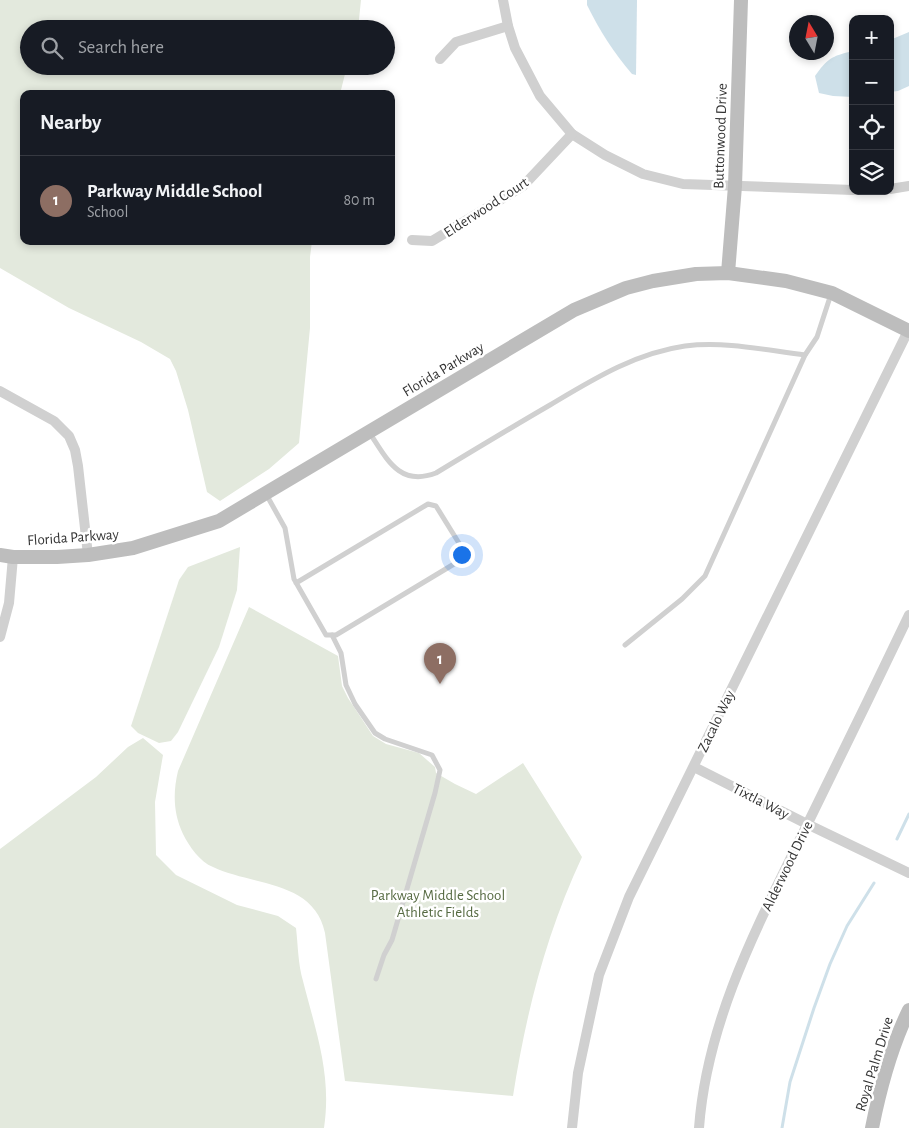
<!DOCTYPE html>
<html lang="en">
<head>
<meta charset="utf-8">
<style>
	:root { --surface:#171b24; --page:#242831; --text:#f1f3f6; --muted:#9ea1a6; --line:#363941; --accent:#d93025 }
	body { margin:0; font-family:"Alegreya Sans",sans-serif; background:var(--page); color:var(--text) }
	.controls { position:absolute; right:15px; top:15px; display:grid; overflow:hidden; border-radius:10px; box-shadow:0 2px 8px #0003 }
	.controls button { width:45px; height:45px; display:grid; place-items:center; padding:0; border:0; border-bottom:1px solid var(--line); background:var(--surface); color:var(--text); font:25px sans-serif }
	.compass { position:absolute; left:789px; top:15px; width:45px; height:45px; border-radius:50%; background:var(--surface); box-shadow:0 2px 8px #0003; rotate:350deg }
	.you { position:absolute; left:461px; top:554px; width:18px; height:18px; margin:-12px; border:4px solid #fff; border-radius:50%; background:#1a73e8; box-shadow:0 0 0 8px #1a73e833 }
	.badge { display:grid; place-items:center; width:32px; height:32px; border-radius:50%; background:var(--accent); color:#fff; font-size:16px; font-weight:700 }
	.pin { position:absolute; translate:-50% -41px; filter:drop-shadow(0 1px 2px #0008) }
	.pin::after { content:''; position:absolute; top:26px; width:18px; height:15px; background:inherit; clip-path:polygon(0 0,100% 0,50% 100%) }
	.list { margin:0; padding:0; list-style:none }
	h2 { display:flex; justify-content:space-between; align-items:center; height:65px; margin:0; padding:0 20px; font-size:21px }
	h2 small { font-size:16px; font-weight:400; color:var(--muted) }
	.list li { display:grid; grid-template-columns:32px 1fr auto; gap:15px; align-items:center; box-sizing:border-box; height:90px; padding:0 20px; border-top:1px solid var(--line) }
	.list b { display:block; font-size:19px; white-space:nowrap }
	.list p { margin:0; font-size:16px; white-space:nowrap; color:var(--muted) }
	.list em { font-size:16px; font-style:normal; color:var(--muted) }
	.icon { flex:none; width:28px; height:28px; fill:none; stroke:currentColor; stroke-width:2; stroke-linecap:round; stroke-linejoin:round }
	.map { position:relative; flex:none; width:909px; height:1128px; overflow:hidden }
	.search { position:absolute; background:var(--surface); box-shadow:0 2px 8px #0003; left:20px; top:20px; width:375px; height:55px; display:flex; align-items:center; gap:12px; box-sizing:border-box; padding:0 18px; border-radius:28px; color:var(--muted); font-size:19px }
	.panel { position:absolute; background:var(--surface); box-shadow:0 2px 8px #0003; left:20px; top:90px; width:375px; height:155px; border-radius:10px }
	.map>svg:first-child { display:block }
	.green { fill:#e3e9dd }
	.water { fill:#cee0e9 }
	.lines { fill:none; stroke-linecap:round; stroke-linejoin:round }
	.stream { stroke:#cee0e9; stroke-width:3 }
	.lane { stroke:#d0d0d0; stroke-width:5 }
	.street { stroke:#d0d0d0; stroke-width:10 }
	.secondary { stroke:#bdbdbd; stroke-width:14 }
	.labels { text-anchor:middle; stroke-width:5; stroke-linejoin:round; paint-order:stroke }
	.street-label { font-size:15px; fill:#333; stroke:#fff }
	.park-label { font-size:15px; fill:#576b43; stroke:#fff }
</style>
</head>
<body>
<div class="map">
<svg width="909" height="1128" viewBox="0 0 909 1128">
	<rect width="100%" height="100%" fill="#fff"/>
	<g class="green">
		<path d="M0,0H361L358,29H29V66H347L340,94H24V241H312L310,257V328L299,443L269,469L220,501L207,492L188,410L176,371L170,359L141,342L69,308L0,268Z"/>
		<path d="M240,547L237,590L219,647L178,732L171,741L159,743L138,733L131,726L179,580L188,567Z"/>
		<path d="M249,607L338,656L342,686L348,698L373,736L386,744L419,753L435,767L436,773L455,784L476,794L523,763L582,857C546,934 526,1013 513,1096L345,1081L325,933C314,880 253,886 213,867C200,862 189,846 183,834C173,813 173,792 178,771Z"/>
		<path d="M143,738L163,755L155,802L156,855L176,875L237,905L278,916L296,928C298,945 298,964 303,981C316,1032 332,1075 324,1128H0V849L96,777L128,747Z"/>
	</g>
	<g class="water">
		<path d="M587,0H637L636,75L632,74C613,52 600,31 587,5Z"/>
		<path d="M909,32V86L898,91L890,92V40Z"/>
		<path d="M853,51V97L833,96L819,93L815,76C827,59 831,56 853,51Z"/>
	</g>
	<g class="lines">
		<g class="stream">
			<path d="M897,839L909,814"/>
			<path d="M782,1128L790,1082L814,1008L830,964L847,926L874,883"/>
		</g>
		<g class="lane">
			<path d="M369,432C387,459 399,487 436,473C474,450 512,427 550,405C592,380 635,353 685,346C725,341 765,350 805,355"/>
			<path d="M266,494L285,528L294,579L326,635H336L459,561L464,556L462,548L436,506L428,504L296,583"/>
			<path d="M332,635L341,653L346,685L355,704L375,733L385,739L432,755L440,770L435,793L392,940L384,955L376,979"/>
			<path d="M625,645L682,599L705,576L805,355L817,337L831,294"/>
		</g>
		<g class="street">
			<path d="M503,0L508,26L515,48L540,96L572,134L605,155L643,174L683,184L853,190"/>
			<path d="M440,59L456,42L508,26"/>
			<path d="M890,189L909,186"/>
			<path d="M412,240L432,241L523,186L572,134"/>
			<path d="M0,391L54,421L69,436L75,450L78,466L88,555"/>
			<path d="M0,637L9,603L13,557"/>
			<path d="M694,767L807,824L909,873"/>
			<path d="M572,1128L578,1073L599,975L629,897L908,331"/>
			<path d="M699,1128C707,1019 759,923 806,827C841,756 875,686 909,615"/>
		</g>
		<g class="secondary">
			<path d="M728,273L735,186L741,0"/>
			<path d="M0,555L13,557H57L88,555L133,548L219,521L574,310L626,288L653,281L696,274L728,273L786,281L832,293L909,331"/>
			<path d="M872,1128C880,1088 891,1047 909,1010"/>
		</g>
	</g>
	<g class="labels">
		<g class="street-label">
			<text transform="translate(720 136) rotate(-88)" y="5">Buttonwood Drive</text>
			<text transform="translate(486 207) rotate(-33)" y="5">Elderwood Court</text>
			<text transform="translate(443 369) rotate(-31)" y="5">Florida Parkway</text>
			<text transform="translate(73 537) rotate(-4)" y="5">Florida Parkway</text>
			<text transform="translate(716 721) rotate(-64)" y="5">Zacalo Way</text>
			<text transform="translate(761 801) rotate(27)" y="5">Tixtla Way</text>
			<text transform="translate(787 866) rotate(-64)" y="5">Alderwood Drive</text>
			<text transform="translate(874 1064) rotate(-73)" y="5">Royal Palm Drive</text>
		</g>
		<g class="park-label">
			<text x="438" y="900">Parkway Middle School<tspan x="438" dy="17">Athletic Fields</tspan></text>
		</g>
	</g>
</svg>
<div class="controls">
<button>+</button>
<button>−</button>
<button><svg class="icon" aria-label="locate" viewBox="0 0 24 24"><circle cx="12" cy="12" r="6"/><path d="M12 2v4M12 18v4M2 12h4M18 12h4"/></svg></button>
<button><svg class="icon" aria-label="layers" viewBox="0 0 24 24"><path d="M12 4l9 5-9 5-9-5zM3 14l9 5 9-5"/></svg></button>
</div>
<svg class="compass" viewBox="-18 -18 36 36"><path d="M0-13l5 13h-10z" fill="#e53935"/><path d="M0 13l5-13h-10z" fill="#9ea1a6"/></svg>
<div class="you"></div>
<div class="pin badge" style="left:440px;top:684px;background:#8d6e63">1</div>
<div class="search"><svg class="icon" aria-label="search" viewBox="0 0 24 24"><circle cx="10" cy="10" r="6"/><path d="M15 15l6 6"/></svg>Search here</div>
<section class="panel">
<h2>Nearby<small></small></h2>
<ul class="list">
<li><span class="badge" style="background:#8d6e63">1</span><div><b>Parkway Middle School</b><p>School</p></div><em>80 m</em></li>
</ul>
</section>
</div>
</body>
</html>
